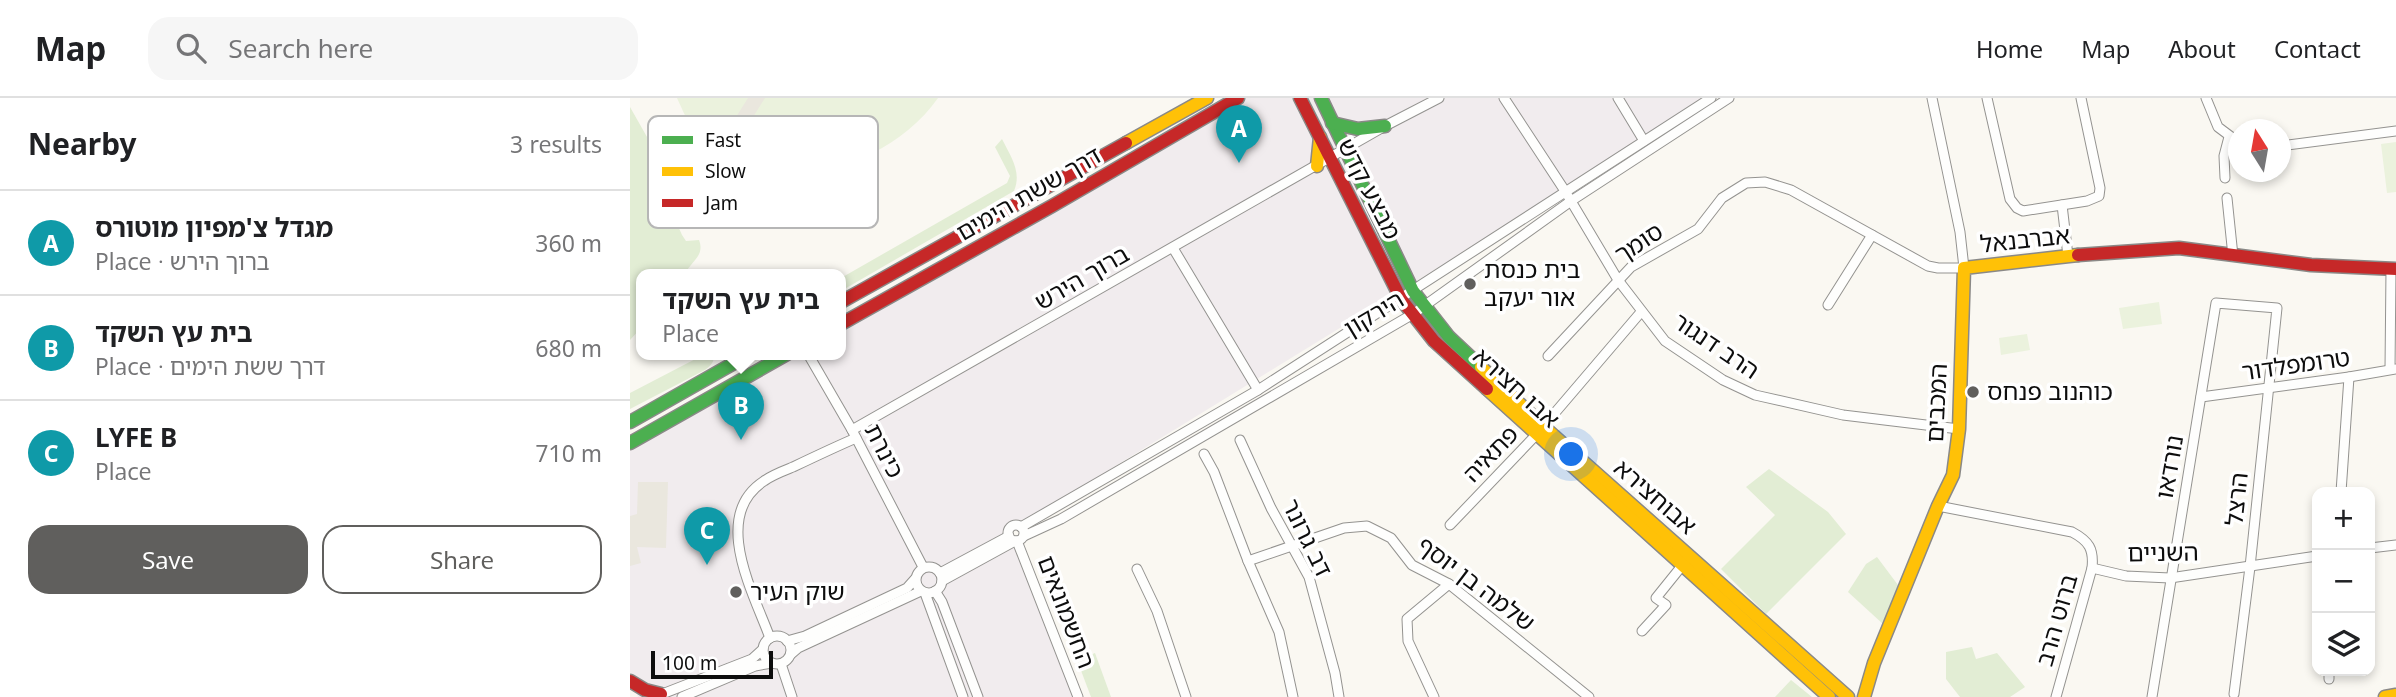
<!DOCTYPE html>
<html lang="en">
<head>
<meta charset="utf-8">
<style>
	:root { --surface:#fff; --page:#f6f6f6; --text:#202124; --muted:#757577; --line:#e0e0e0; --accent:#605f5d }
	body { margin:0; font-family:Georgia,"Noto Sans Hebrew",serif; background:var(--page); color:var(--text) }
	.controls { position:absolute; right:21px; bottom:21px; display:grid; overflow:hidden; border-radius:14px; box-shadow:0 4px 10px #0003 }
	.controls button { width:63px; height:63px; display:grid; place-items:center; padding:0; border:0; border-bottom:2px solid var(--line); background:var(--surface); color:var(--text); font:35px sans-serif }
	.compass { position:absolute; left:1598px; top:21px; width:63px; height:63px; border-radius:50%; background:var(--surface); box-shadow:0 4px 10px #0003; rotate:349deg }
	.scale { position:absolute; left:21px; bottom:18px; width:122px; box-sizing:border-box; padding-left:7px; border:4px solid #0d0d0d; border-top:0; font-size:19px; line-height:24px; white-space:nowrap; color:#0d0d0d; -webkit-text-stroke:5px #fff; paint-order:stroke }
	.you { position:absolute; left:942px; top:357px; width:24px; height:24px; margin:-18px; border:5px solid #fff; border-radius:50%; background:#1a73e8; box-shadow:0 0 0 10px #1a73e833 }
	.badge { display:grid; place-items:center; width:46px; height:46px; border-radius:50%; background:var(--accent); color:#fff; font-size:23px; font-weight:700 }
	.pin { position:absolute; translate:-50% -58px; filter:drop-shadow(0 2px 4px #0008) }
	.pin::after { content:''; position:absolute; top:37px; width:24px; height:21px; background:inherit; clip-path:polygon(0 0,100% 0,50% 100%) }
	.popup { position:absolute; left:6px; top:171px; width:210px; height:91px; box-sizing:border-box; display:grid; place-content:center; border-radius:14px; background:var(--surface); filter:drop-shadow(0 2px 5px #0005); font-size:23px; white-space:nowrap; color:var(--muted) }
	.popup b { font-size:26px; color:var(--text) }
	.popup::after { content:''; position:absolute; left:50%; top:100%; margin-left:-14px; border:14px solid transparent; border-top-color:var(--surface) }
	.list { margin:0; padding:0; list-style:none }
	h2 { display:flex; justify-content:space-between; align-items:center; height:91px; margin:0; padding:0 28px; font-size:30px }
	h2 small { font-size:23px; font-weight:400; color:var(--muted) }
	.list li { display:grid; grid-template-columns:46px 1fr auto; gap:21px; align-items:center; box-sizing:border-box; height:105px; padding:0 28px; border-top:2px solid var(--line) }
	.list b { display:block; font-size:26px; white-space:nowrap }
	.list p { margin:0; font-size:23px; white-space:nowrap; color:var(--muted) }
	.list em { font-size:23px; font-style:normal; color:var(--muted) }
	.actions { display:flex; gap:14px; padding:21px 28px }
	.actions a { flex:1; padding:16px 0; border:2px solid var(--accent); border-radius:21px; text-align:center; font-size:24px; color:var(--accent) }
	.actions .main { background:var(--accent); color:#fff }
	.icon { flex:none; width:38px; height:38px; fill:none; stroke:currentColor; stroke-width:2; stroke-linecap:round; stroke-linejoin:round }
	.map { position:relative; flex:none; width:1766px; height:599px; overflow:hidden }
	header { display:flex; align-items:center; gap:42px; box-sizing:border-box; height:98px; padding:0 35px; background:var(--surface); border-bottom:2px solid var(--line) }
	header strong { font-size:33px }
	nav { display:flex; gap:38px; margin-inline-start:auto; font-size:24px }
	.search { width:490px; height:63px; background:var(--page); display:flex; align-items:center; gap:18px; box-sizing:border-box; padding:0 24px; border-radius:21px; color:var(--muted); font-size:26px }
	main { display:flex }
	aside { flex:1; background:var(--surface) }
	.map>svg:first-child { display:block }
	.industrial { fill:#f1ecee }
	.green { fill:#e2edd4 }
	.pitch { fill:#ebf2dd }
	.plaza { fill:#eae7de }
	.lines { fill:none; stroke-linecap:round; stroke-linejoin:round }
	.street-casing { stroke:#949390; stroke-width:11 }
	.fast-casing { stroke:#8a8987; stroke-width:15 }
	.slow-casing { stroke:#8a8987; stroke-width:15 }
	.jam-casing { stroke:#8a8987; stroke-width:15 }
	.street { stroke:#fefefd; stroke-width:9 }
	.fast { stroke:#4caf50; stroke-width:12 }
	.slow { stroke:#ffc107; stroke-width:12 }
	.jam { stroke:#c62828; stroke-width:12 }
	.poi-dot { fill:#605f5d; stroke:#fff; stroke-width:2.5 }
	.labels { text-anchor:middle; stroke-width:7; stroke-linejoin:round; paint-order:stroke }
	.street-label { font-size:24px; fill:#0d0d0d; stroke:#fff }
	.poi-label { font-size:24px; fill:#0d0d0d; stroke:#fff; text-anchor:start }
	.key { fill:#fff; stroke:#b6b6b6; stroke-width:2 }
	.key-label { font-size:19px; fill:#0d0d0d }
</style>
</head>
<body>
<header>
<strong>Map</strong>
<div class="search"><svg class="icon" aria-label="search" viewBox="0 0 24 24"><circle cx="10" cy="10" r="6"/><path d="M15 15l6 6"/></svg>Search here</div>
<nav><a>Home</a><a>Map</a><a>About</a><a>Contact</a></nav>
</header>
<main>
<aside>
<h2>Nearby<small>3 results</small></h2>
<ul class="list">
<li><span class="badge" style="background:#0f9aa8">A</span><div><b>מגדל צ'מפיון מוטורס</b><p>Place · ברוך הירש</p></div><em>360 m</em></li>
<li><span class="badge" style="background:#0f9aa8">B</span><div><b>בית עץ השקד</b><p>Place · דרך ששת הימים</p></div><em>680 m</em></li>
<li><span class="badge" style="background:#0f9aa8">C</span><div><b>LYFE B</b><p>Place</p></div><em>710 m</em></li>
</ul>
<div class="actions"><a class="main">Save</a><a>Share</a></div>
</aside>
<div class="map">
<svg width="1766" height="599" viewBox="0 0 1766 599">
	<rect width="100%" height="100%" fill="#faf8f2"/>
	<path class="industrial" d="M616,0H1084L435,399L377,431L447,599H8L0,574V349L164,256H211V230Z"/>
	<g class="green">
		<path d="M0,9L38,76L27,81L52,137L56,143L69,142C75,158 62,162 55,176H11V230L0,242Z"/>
		<path d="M372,41C381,59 392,74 384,93L211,193V180L377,85L380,78L365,49Z"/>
		<path d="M75,256H84C85,264 80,268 75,272L0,311V295Z"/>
		<path d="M1139,371L1198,414L1216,436L1136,516L1091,471L1145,417L1116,389Z"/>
		<path d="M1247,459L1268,487L1253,526L1218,494L1236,466Z"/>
		<path d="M1342,549L1346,561L1367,555L1395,589L1380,599H1330L1316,581V554Z"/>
		<path d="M465,555L481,599H461L447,562Z"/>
		<path d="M1161,582L1182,599H1145Z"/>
	</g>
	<g class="pitch">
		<path d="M47,0H308C271,53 198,83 134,74C118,72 103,71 89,61C67,45 58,24 47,0Z"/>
		<path d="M1766,44V94L1757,95L1751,46Z"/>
		<path d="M1529,204L1532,226L1493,231L1489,210Z"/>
		<path d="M1397,236L1400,252L1371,257L1369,240Z"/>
	</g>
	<g class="plaza">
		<path d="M118,0H135L115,32L118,47L126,53L141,55L177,56L178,64L162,66L126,63L99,51L105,42L101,27Z"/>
		<path d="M8,384H38L36,450L7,449L11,465L0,468V418L7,416Z"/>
	</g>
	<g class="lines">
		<g class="street-casing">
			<g id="street">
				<path d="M874,0L935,93L988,182L1035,243L1093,282L1125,297L1213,317L1329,331"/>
				<path d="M988,0L1014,43"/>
				<path d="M1357,0L1380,101L1387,110L1393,113L1457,103L1469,98L1470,90L1451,0"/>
				<path d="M1576,0L1588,29L1608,44"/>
				<path d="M1650,48L1766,33"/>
				<path d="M1595,80L1594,58L1599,39"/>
				<path d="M1597,100L1603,158"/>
				<path d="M1432,107L1438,158"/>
				<path d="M543,150L628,292"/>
				<path d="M1198,207L1242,137"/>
				<path d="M178,256L222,332L293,469"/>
				<path d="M918,258L1001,169L1068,131L1092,100L1116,85L1135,84L1161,92L1298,168L1308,170H1334L1330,134L1302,0"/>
				<path d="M1760,271L1761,171"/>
				<path d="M1571,299L1719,279L1766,271"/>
				<path d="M222,332L755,28L809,0"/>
				<path d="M610,342L641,410L679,479L705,575L709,599"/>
				<path d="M574,356L584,374L618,463L649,534L663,599"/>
				<path d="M1711,394L1719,279"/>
				<path d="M1308,408L1442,434C1459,443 1464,451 1462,470L1426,599"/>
				<path d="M820,427L906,337L1011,214"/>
				<circle cx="386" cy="435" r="8"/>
				<path d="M391,429L628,292L1081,0"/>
				<path d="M394,438L431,421L783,216L941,103L1099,0"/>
				<path d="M387,443L448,599"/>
				<path d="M1740,450L1766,447"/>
				<path d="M618,463L714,430L737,428L761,440L782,467L819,486L959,599"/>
				<circle cx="299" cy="482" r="13"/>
				<path d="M1462,470L1496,478L1540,480L1687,458"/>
				<path d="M507,471L527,513L556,599"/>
				<path d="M310,475L379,438"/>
				<path d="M312,483L385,443"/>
				<path d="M305,493L312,504L348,599"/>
				<path d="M295,495L333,599"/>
				<path d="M1012,533L1036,507L1026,500L1055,464"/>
				<circle cx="147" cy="552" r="14"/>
				<path d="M140,540C124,496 80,418 134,383C142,377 153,373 163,369C184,359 205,349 226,340"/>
				<path d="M157,543L175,538L277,490L285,481"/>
				<path d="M161,556L168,550L291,493"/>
				<path d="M151,566L162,599"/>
				<path d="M1699,581V573"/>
				<path d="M27,598L122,561L133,551"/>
				<path d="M52,599L125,568L142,565"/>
				<path d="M804,599L778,543L777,521L819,486"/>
				<path d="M1522,599L1586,205L1647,210L1620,469L1604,596"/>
			</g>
		</g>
		<g class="fast-casing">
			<g id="fast">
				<path d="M691,0L783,193L819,239L851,269"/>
				<path d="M702,25L728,31L755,28"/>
				<path d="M0,324L120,256"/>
				<path d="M0,345L157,256"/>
			</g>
		</g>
		<g class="slow-casing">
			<g id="slow">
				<path d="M496,45L577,0"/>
				<path d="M687,68L690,39"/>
				<path d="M851,269L914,329L1218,599"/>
				<path d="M857,291L1199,599"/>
				<path d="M1234,599L1244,565L1308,408L1323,377L1329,331L1334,170L1448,157"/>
				<path d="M1755,599L1766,597"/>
			</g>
		</g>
		<g class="jam-casing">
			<g id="jam">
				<path d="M670,0L771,201L804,243L857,291"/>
				<path d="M1448,157L1549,150L1681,167L1766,171"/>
				<path d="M211,204L496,45"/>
				<path d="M211,226L422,108L608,0"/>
				<path d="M0,583L15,592L31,596"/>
			</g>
		</g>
		<use href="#street" class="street"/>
		<use href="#fast" class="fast"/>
		<use href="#slow" class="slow"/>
		<use href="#jam" class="jam"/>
	</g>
	<g class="poi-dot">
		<circle cx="840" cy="186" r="7"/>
		<circle cx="1343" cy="294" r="7"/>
		<circle cx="106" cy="494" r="7"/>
	</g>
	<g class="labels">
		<g class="street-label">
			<text transform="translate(739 91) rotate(63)" y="8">מבצע קדש</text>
			<text transform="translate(399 96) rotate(-30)" y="8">דרך ששת הימים</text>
			<text transform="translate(1395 142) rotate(-6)" y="8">אברבנאל</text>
			<text transform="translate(1009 145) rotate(-33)" y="8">סומך</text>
			<text transform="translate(452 180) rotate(-30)" y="8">ברוך הירש</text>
			<text transform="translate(744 216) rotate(-31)" y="8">הירקון</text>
			<text transform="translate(1086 248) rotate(34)" y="8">הרב דנגור</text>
			<text transform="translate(1666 267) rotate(-8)" y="8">טרומפלדור</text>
			<text transform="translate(886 290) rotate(42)" y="8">אבו חצירא</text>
			<text transform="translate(1307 305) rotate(-87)" y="8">המכבים</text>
			<text transform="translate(254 353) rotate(63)" y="8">כינרת</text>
			<text transform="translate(861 356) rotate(-46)" y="8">פתאיה</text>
			<text transform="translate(1540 369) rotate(-80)" y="8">נורדאו</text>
			<text transform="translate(1025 399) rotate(41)" y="8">אבוחצירא</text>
			<text transform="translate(1607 401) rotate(-84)" y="8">הרצל</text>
			<text transform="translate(677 440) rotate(64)" y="8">דב גרונר</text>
			<text transform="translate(1533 455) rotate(-1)" y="8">השניים</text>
			<text transform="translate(846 486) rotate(37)" y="8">שלמה בן יוסף</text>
			<text transform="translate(436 514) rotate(69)" y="8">החשמונאים</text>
			<text transform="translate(1427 522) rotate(-74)" y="8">ברוט הרב</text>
		</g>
		<g class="poi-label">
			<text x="854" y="180">בית כנסת<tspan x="854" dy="28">אור יעקב</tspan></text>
			<text x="1357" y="302">כוהנוב פנחס</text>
			<text x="120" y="502">שוק העיר</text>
		</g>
	</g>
	<rect x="18" y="18" width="230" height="112" rx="10" class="key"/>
	<rect x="32" y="38" width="31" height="8" fill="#4caf50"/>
	<rect x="32" y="69" width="31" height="9" fill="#ffc107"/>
	<rect x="32" y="101" width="31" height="8" fill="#c62828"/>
	<g class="key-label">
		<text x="75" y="49">Fast</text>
		<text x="75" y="80">Slow</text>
		<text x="75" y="112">Jam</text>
	</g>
</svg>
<div class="controls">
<button>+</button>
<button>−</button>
<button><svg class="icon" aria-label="layers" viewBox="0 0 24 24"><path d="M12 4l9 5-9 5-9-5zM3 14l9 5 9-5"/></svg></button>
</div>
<svg class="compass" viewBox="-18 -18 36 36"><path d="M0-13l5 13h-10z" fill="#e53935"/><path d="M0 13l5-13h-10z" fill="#757577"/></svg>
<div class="scale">100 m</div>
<div class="you"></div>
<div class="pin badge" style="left:609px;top:65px;background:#0f9aa8">A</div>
<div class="pin badge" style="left:111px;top:342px;background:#0f9aa8">B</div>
<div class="popup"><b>בית עץ השקד</b>Place</div>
<div class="pin badge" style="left:77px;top:467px;background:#0f9aa8">C</div>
</div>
</main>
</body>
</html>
